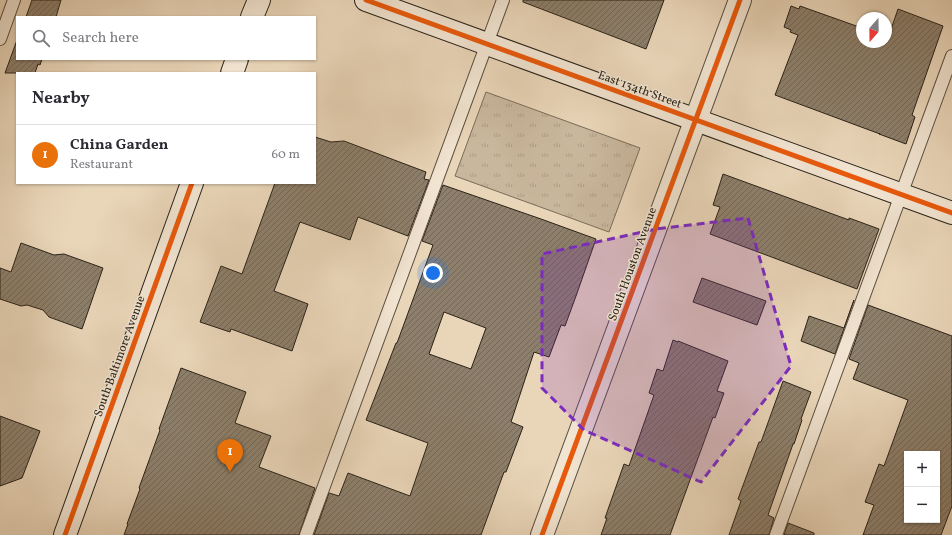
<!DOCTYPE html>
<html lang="en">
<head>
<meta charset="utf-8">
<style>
	:root { --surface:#fff; --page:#f7f7f7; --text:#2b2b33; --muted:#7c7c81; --line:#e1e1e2; --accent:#0b8043 }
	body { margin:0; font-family:Vollkorn,serif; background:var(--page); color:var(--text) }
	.controls { position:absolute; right:12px; bottom:12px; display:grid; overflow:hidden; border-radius:0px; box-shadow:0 1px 3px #0004 }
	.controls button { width:36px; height:36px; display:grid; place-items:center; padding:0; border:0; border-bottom:1px solid var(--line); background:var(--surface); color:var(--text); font:20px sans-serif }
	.compass { position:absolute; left:856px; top:12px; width:36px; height:36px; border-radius:50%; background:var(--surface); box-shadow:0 1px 3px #0004; rotate:200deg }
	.you { position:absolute; left:433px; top:273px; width:14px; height:14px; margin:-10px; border:3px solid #fff; border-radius:50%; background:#1a73e8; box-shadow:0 0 0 6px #1a73e833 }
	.badge { display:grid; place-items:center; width:26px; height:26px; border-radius:50%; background:var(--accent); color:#fff; font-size:13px; font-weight:700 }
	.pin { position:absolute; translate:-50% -33px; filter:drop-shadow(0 1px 2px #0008) }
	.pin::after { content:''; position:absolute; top:21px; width:14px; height:12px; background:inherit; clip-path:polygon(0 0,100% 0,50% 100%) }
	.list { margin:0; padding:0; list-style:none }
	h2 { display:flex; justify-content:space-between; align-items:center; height:52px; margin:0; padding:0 16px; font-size:17px }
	h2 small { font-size:13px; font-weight:400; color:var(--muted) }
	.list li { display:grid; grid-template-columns:26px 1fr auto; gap:12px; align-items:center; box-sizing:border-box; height:60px; padding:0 16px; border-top:1px solid var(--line) }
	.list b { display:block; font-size:15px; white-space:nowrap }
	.list p { margin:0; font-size:13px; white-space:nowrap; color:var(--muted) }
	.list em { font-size:13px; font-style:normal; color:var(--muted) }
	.icon { flex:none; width:22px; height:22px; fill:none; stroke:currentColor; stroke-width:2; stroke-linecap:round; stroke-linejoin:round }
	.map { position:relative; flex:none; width:952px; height:535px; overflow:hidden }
	.search { position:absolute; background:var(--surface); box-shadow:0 1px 3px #0004; left:16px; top:16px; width:300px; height:44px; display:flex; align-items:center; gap:10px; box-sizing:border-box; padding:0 14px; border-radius:0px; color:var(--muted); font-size:15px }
	.panel { position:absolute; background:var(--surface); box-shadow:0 1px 3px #0004; left:16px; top:72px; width:300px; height:112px; border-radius:0px }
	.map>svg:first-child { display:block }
	.grass { fill:url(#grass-tufts); stroke:#7a6c5a }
	.building { fill:url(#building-hatch); stroke:#2a2218; fill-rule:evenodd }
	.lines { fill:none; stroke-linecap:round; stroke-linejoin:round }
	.lane-casing { stroke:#5a4f40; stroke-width:14 }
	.street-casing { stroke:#5a4f40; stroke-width:24 }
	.secondary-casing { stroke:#2a2218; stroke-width:24 }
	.lane { stroke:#f1e4d1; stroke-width:12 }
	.street { stroke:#f1e4d1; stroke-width:22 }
	.secondary { stroke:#f1e4d1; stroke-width:22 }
	.cycleway-casing { stroke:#f1e4d1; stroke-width:8 }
	.cycleway { stroke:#e8590c; stroke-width:5 }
	.marked { fill:#7b2cbf; fill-opacity:0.2; stroke:#7b2cbf; stroke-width:3; stroke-dasharray:8 5; stroke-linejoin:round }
	.labels { text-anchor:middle; stroke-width:3; stroke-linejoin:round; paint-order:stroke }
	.street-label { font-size:12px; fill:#2a2218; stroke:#f1e4d1 }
</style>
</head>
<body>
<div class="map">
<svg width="952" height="535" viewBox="0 0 952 535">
	<defs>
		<pattern id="grass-tufts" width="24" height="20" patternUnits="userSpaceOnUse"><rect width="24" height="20" fill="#c9b79d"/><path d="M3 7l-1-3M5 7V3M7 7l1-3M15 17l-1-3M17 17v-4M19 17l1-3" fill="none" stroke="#ad9d86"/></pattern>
		<pattern id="building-hatch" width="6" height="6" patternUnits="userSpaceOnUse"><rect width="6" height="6" fill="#8d7f6b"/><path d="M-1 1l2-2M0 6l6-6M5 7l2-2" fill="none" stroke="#736857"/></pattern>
	</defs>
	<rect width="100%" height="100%" fill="#e9d5b8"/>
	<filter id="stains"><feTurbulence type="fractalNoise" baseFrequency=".005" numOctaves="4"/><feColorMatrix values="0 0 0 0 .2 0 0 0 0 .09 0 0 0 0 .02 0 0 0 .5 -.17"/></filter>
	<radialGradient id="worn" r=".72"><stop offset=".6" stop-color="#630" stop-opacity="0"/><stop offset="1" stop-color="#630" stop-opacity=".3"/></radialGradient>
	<path class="grass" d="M486,92L640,148L609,232L455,176Z"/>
	<g class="building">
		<path d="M32,0H61L56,17H26Z"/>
		<path d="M523,0H664L646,49L523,2Z"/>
		<path d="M791,6L799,9L800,6L862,28V42H886V37L888,38L898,9L943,26L912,115L915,117L906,144L879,134H880L775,95L798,35L790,32L791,30L784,27Z"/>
		<path d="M17,40V59H42L40,65L38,64L35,73H5Z"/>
		<path d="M315,137L331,142L344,141L426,172L424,179L429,180L408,236L358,217L350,240L300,222L274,291L308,304L292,351L231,329L230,332L200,322L221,266L242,274L275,183H315Z"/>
		<path d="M723,174L849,220V218L879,229L857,289L710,234L720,207L713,205Z"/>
		<path d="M443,185L541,219L596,239L576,296L565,326L561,325L549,357L534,352L511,422L523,427L506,472H504L481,535H314L329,493L339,496L348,473L410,496L428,443L366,420L396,343H397L433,245L422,241ZM444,312L486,328L471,369L429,354Z"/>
		<path d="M21,243L54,255L64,254L103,268L82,329L49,317L43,310L27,305L21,306L0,299V268L11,272Z"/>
		<path d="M702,278L766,301L757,325L693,302Z"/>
		<path d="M854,300L835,354L801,341L809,316L844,328Z"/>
		<path d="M868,305L952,336V506L941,535H863L874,505L865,502L879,464L884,466L908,400L853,379L859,363L849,359ZM907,454H937V520H907Z"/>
		<path d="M673,340L678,342V341L728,361L717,391L724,393L715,418L713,417L670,535H601L607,518H605L624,464L629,466L654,395L649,393L657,369L663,371Z"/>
		<path d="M181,368L246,392L235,423L271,436L259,467L315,488L299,535H124L128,524H127L140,489L139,488L160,430L159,429Z"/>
		<path d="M783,381L811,392L801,419L802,420L794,444H793L768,515L774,518L769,535H729L741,501L738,499L759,442H761Z"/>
		<path d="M0,416L40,431L22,478L0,486Z"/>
		<path d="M788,523L814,533V535H784Z"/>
	</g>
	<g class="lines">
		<g class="lane-casing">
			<g id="lane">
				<path d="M0,39L14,0"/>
				<path d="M306,535L503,0"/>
				<path d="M776,535L952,56"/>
			</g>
		</g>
		<g class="street-casing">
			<path id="street" d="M542,535L740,0"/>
		</g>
		<g class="secondary-casing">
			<g id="secondary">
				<path d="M366,0L952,213"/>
				<path d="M252,17L259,0"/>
				<path d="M232,73L237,59"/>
				<path d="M65,535L192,183"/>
			</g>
		</g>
		<use href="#lane" class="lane"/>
		<use href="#street" class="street"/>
		<use href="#secondary" class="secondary"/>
		<g class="cycleway-casing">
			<g id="cycleway">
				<path d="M366,0L952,213"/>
				<path d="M65,535L192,183"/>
				<path d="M542,535L740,0"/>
			</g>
		</g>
		<use href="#cycleway" class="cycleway"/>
	</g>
	<path class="marked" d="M748,218L791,366L701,482L584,430L542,388V254L656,229Z"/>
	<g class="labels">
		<g class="street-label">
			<text transform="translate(640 89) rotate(20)" y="4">East 134th Street</text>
			<text transform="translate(632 264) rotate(-70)" y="4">South Houston Avenue</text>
			<text transform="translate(119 356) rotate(-70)" y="4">South Baltimore Avenue</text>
		</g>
	</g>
	<rect width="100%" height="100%" filter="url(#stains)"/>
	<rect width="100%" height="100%" fill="url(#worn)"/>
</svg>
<div class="controls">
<button>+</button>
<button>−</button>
</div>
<svg class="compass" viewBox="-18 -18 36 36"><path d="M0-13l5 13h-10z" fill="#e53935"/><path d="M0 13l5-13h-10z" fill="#7c7c81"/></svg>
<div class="you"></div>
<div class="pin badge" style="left:230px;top:472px;background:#e8710a">1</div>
<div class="search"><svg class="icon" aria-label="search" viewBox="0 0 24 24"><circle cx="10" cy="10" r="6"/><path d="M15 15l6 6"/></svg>Search here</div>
<section class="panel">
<h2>Nearby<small></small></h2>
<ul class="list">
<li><span class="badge" style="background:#e8710a">1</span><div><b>China Garden</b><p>Restaurant</p></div><em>60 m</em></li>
</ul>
</section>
</div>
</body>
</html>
